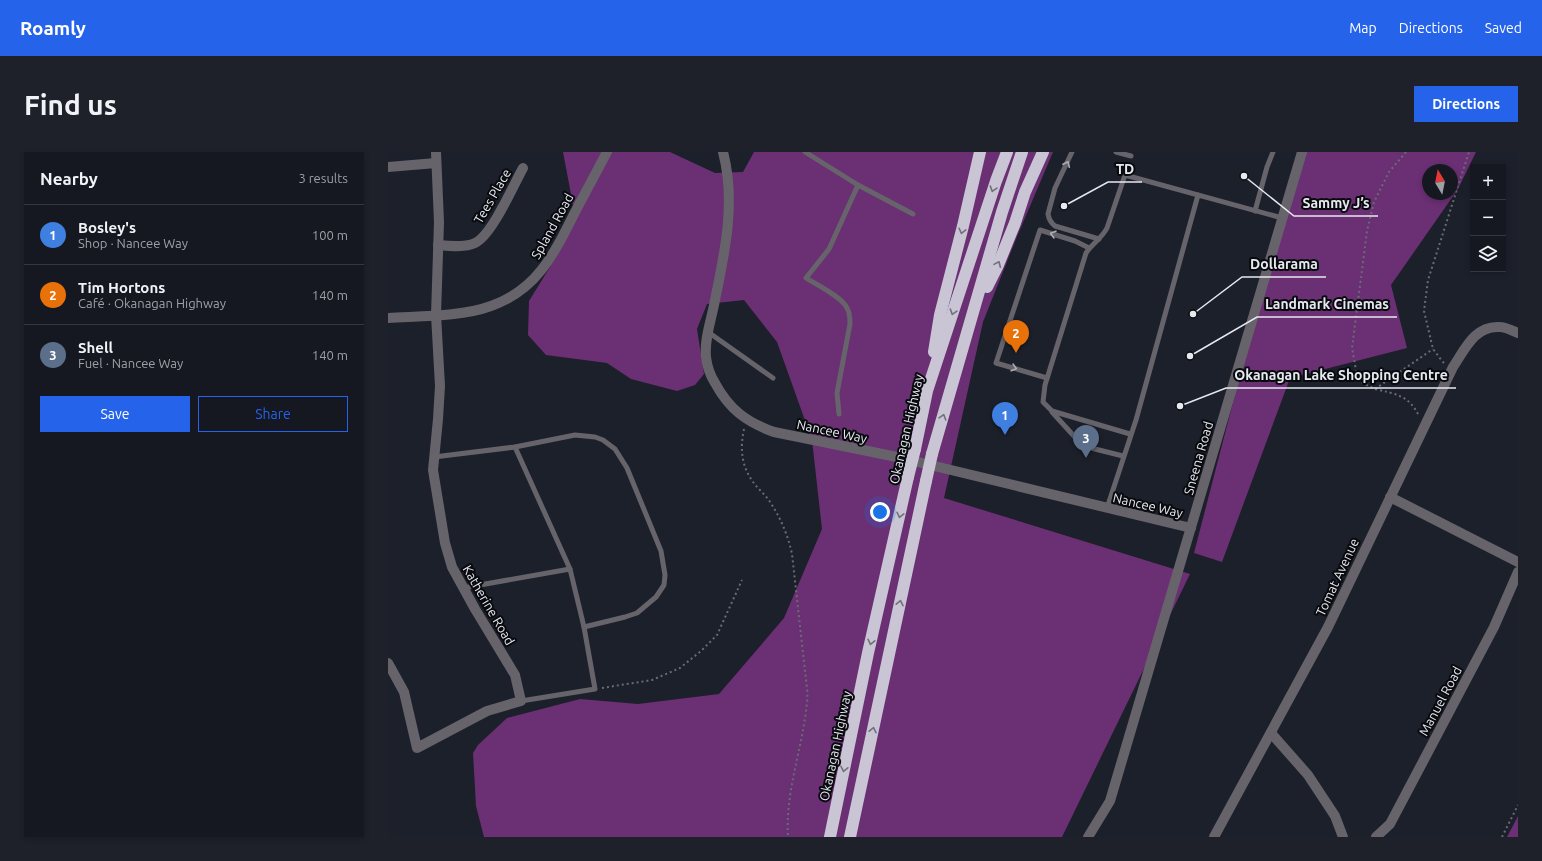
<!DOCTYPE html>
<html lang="en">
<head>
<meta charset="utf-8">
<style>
	:root { --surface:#151820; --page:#1e2129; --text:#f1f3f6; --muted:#9da0a5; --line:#34373e; --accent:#2563eb }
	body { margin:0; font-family:Ubuntu,sans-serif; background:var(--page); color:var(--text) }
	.controls { position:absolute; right:12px; top:12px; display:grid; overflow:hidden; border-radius:0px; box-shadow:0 2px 6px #0003 }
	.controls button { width:36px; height:36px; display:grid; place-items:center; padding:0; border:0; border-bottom:1px solid var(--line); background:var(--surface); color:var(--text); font:20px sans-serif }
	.compass { position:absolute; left:1034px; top:12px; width:36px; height:36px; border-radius:50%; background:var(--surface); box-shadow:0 2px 6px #0003; rotate:350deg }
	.you { position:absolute; left:492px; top:360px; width:14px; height:14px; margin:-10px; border:3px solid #fff; border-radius:50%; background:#1a73e8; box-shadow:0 0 0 6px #1a73e833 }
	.badge { display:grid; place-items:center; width:26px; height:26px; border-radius:50%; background:var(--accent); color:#fff; font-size:13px; font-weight:700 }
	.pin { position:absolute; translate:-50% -33px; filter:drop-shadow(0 1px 2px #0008) }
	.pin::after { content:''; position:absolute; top:21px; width:14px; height:12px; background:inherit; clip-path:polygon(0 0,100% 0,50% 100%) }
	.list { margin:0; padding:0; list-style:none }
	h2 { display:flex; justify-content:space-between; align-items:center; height:52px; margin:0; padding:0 16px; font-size:17px }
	h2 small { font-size:13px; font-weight:400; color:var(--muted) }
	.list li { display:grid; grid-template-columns:26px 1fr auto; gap:12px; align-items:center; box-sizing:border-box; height:60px; padding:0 16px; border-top:1px solid var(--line) }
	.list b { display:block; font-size:15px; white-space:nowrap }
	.list p { margin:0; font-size:13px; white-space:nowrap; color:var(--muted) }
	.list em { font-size:13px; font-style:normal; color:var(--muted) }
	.actions { display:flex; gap:8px; padding:12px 16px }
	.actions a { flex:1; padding:9px 0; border:1px solid var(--accent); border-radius:0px; text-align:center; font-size:14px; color:var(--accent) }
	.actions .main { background:var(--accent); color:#fff }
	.icon { flex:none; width:22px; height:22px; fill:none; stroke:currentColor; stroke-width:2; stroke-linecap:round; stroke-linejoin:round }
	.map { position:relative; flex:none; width:1130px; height:685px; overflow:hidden; border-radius:0px }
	header { display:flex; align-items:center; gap:24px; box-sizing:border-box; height:56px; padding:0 20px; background:var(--accent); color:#fff }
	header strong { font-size:19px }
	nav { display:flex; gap:22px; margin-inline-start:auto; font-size:14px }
	.intro { display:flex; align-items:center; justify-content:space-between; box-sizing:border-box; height:96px; padding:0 24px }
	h1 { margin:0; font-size:28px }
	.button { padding:10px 18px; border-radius:0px; background:var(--accent); color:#fff; font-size:14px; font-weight:700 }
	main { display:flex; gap:24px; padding:0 24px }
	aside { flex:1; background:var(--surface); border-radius:0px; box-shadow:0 2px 6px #0003 }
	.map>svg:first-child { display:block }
	.forest { fill:#6b2f73; fill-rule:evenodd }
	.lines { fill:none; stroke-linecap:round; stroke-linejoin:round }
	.path { stroke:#696c75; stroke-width:2; stroke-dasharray:2 3; stroke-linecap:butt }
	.service { stroke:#66646a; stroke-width:5 }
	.minor { stroke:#66646a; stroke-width:10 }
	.tertiary { stroke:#66646a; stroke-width:10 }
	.motorway { stroke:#c9c5d4; stroke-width:12 }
	.motorway-bridge { stroke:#c9c5d4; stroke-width:12 }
	.oneway { stroke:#adadb4 }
	.oneway2 { stroke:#72717b }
	.labels { text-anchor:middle; stroke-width:4; stroke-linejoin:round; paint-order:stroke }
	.street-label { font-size:13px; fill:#e7e9f1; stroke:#080a0e }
	.leader { fill:none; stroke:#e7e9f1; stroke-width:1.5 }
	.callout-dot { fill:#e7e9f1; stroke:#080a0e; stroke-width:1.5 }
	.callout-label { font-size:14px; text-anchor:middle; font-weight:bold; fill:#e7e9f1; stroke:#080a0e; stroke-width:4; stroke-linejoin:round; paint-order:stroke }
</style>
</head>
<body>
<header>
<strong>Roamly</strong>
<nav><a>Map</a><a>Directions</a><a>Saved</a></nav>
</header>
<div class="intro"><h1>Find us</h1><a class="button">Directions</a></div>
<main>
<aside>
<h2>Nearby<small>3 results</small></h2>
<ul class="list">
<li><span class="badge" style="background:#3f7fe0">1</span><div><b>Bosley's</b><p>Shop · Nancee Way</p></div><em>100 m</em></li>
<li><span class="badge" style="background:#e8710a">2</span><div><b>Tim Hortons</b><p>Café · Okanagan Highway</p></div><em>140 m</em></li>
<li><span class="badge" style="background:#5c6f8a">3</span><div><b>Shell</b><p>Fuel · Nancee Way</p></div><em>140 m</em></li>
</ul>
<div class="actions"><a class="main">Save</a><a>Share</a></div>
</aside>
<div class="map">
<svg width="1130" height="685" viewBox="0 0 1130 685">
	<rect width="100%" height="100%" fill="#1c202a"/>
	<g class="forest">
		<path d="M175,0H282L327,21L355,20L366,0H665L628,87L595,170L556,346L802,422L674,685H96L88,654L85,601L90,593L119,566L192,547L250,552L331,542L396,466L434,377L424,288L389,190L356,148L319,152L309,177L316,222L307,233L289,239L243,227L219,211L158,203L140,183L141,149L175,94L185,53Z"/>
		<path d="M910,0H1088L1070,37L1003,133L1019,196L902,226L834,410L806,401ZM1040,18H1064V42H1040Z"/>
		<path d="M1130,664V685H1119Z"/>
	</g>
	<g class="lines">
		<g class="path">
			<path d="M1018,0L1001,20L986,50L979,79L964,196L970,229L987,237L1045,197"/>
			<path d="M1056,211L1054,209L1045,197L1036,159L1040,128L1081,0"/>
			<path d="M987,237C1007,242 1021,243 1031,264"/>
			<path d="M356,277C352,296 353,313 365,330C371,338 379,344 384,353C394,369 400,384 404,402L418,528C419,535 420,543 419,550C415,595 397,639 400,685"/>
			<path d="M214,536L264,528L292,516L313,499L329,483L354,428"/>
			<path d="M1114,685L1130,653"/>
		</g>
		<g class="service">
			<path d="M417,0L470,33L525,62"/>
			<path d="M684,0L667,36L660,62C661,68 663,71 667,74L711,87"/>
			<path d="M728,0L743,4"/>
			<path d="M867,59L879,15L885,0"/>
			<path d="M320,180L385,226"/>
			<path d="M659,226L608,211L652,78L687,89L701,96"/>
			<path d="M664,260L695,294L735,304"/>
			<path d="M451,262L449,241L462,172C462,167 462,161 459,156C454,145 429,133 418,126L441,97L470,33"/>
			<path d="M742,282L664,259L655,250L657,233L698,101C704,92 714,86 719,76L737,23L894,66"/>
			<path d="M127,295L182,417L196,475L207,537L133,549"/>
			<path d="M46,305L127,295L187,283L207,285L215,288L227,297L239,316L273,399L277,423L276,433L268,445L249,461L237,465L196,475"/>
			<path d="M719,356L748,268L810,43"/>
			<path d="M75,436L182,417"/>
		</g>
		<g class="minor">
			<path d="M0,15L48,11"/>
			<path d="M50,93C61,94 76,96 87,91C104,83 125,34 135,16"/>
			<path d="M0,166C31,164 73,165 103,154C149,138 166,102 186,62C197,41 208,21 219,0"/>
			<path d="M1002,345L1130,410"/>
			<path d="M0,511L16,540L29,596L99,559L133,549L127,523L87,457L64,415L57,391L45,318L50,267L52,234L48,163L51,70L48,0"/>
			<path d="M883,581L920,623L947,664L955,685"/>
			<path d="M826,685L940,475L1065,215C1077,197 1087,173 1112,175C1118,175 1125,179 1130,181"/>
			<path d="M988,685L1002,672L1106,475L1130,420"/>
		</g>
		<g class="tertiary">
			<path d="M335,0C348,49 337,100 327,148C324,166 316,186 318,205C319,214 322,223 327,231C341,257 358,270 386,280L509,305L803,376"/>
			<path d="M700,685L722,649L914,0"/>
		</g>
		<g class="motorway">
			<path d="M599,135L610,113L627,71L637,40L655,0"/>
			<path d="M546,200L552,163L575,74L592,0"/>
			<path d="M527,297L539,239L608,29L619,0"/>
			<path d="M544,302L614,60L634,0"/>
			<path d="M442,685L480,501L520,325"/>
			<path d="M462,685L538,329"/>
		</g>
		<g class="motorway-bridge">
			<path d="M520,325L527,297"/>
			<path d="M538,329L544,302"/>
		</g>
	</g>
	<defs><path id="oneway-chevron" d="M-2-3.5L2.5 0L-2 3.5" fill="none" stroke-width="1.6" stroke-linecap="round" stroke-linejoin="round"/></defs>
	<g class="oneway">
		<use href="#oneway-chevron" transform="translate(679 12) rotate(-65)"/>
		<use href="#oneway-chevron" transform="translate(665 82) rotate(-164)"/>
		<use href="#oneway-chevron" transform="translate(626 216) rotate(16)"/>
	</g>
	<g class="oneway2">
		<use href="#oneway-chevron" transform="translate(605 37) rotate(108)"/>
		<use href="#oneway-chevron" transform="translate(574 79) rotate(104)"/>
		<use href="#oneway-chevron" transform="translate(610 112) rotate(-66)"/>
		<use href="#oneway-chevron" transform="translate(565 160) rotate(108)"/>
		<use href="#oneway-chevron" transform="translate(555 265) rotate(-73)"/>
		<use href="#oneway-chevron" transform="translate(512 363) rotate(103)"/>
		<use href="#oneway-chevron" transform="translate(512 451) rotate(-78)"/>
		<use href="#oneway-chevron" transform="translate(483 490) rotate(103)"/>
		<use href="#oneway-chevron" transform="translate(485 578) rotate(-78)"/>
		<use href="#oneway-chevron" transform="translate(456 617) rotate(102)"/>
	</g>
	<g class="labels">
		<g class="street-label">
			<text transform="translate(104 44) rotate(-60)" y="5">Tees Place</text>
			<text transform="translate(164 74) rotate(-61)" y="5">Spland Road</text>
			<text transform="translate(518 277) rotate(-77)" y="5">Okanagan Highway</text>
			<text transform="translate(444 279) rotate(12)" y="5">Nancee Way</text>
			<text transform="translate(810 306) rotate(-74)" y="5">Sneena Road</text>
			<text transform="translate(760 353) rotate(13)" y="5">Nancee Way</text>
			<text transform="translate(949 425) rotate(-65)" y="5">Tomat Avenue</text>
			<text transform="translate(101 453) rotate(60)" y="5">Katherine Road</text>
			<text transform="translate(1052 549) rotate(-62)" y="5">Manuel Road</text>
			<text transform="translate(447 594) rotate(-78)" y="5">Okanagan Highway</text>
		</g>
	</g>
	<path class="leader" d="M676 54L720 30H754M856 24L906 64H990M805 162L854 125H938M802 204L869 165H1009M792 254L838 236H1068"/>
	<g class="callout-dot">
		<circle cx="676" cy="54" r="4"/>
		<circle cx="856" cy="24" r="4"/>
		<circle cx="805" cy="162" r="4"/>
		<circle cx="802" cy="204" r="4"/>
		<circle cx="792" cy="254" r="4"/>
	</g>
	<g class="callout-label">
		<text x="737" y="22">TD</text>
		<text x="948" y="56">Sammy J’s</text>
		<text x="896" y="117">Dollarama</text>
		<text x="939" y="157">Landmark Cinemas</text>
		<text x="953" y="228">Okanagan Lake Shopping Centre</text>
	</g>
</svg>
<div class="controls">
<button>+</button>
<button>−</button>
<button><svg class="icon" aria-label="layers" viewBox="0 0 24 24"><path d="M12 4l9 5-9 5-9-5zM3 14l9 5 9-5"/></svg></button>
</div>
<svg class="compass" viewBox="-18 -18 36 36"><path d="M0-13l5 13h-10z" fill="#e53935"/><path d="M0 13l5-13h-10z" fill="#9da0a5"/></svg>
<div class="you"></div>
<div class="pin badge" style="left:617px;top:283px;background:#3f7fe0">1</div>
<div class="pin badge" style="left:628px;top:201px;background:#e8710a">2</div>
<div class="pin badge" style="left:698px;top:306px;background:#5c6f8a">3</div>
</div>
</main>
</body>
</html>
